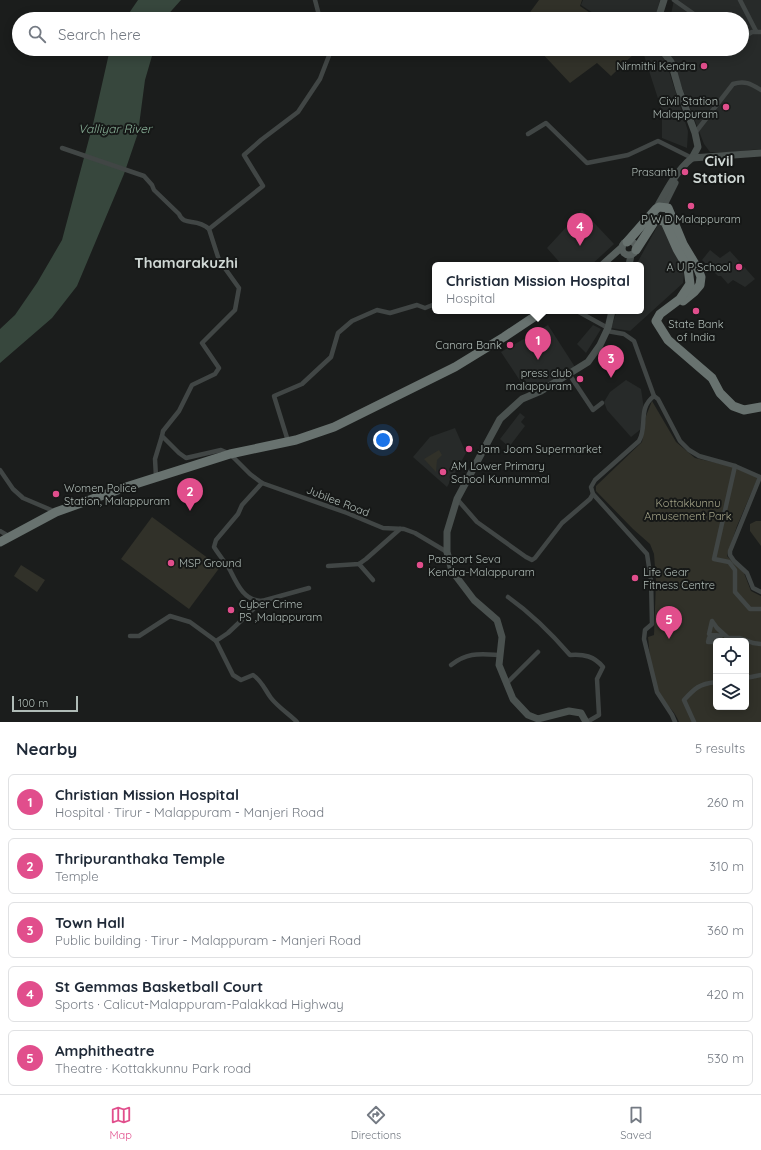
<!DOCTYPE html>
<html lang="en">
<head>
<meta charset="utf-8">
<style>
	:root { --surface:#fff; --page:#f2f2f3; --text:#1f2937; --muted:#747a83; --line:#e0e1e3; --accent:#e14e8c }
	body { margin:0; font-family:Quicksand,sans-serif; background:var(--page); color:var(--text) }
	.controls { position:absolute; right:12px; bottom:12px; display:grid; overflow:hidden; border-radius:6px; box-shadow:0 2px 10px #0003 }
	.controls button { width:36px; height:36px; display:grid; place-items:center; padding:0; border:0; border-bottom:1px solid var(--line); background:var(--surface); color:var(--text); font:20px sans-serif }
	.scale { position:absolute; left:12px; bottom:10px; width:66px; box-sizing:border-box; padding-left:4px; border:2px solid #afbbb6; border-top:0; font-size:11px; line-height:14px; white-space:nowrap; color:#afbbb6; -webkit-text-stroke:3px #161817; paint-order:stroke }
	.you { position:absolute; left:383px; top:440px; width:14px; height:14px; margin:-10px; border:3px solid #fff; border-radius:50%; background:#1a73e8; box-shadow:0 0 0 6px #1a73e833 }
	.badge { display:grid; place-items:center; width:26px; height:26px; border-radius:50%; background:var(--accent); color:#fff; font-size:13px; font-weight:700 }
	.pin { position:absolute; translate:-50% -33px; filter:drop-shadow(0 1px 2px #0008) }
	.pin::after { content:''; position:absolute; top:21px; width:14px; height:12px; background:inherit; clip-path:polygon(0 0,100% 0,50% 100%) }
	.popup { position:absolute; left:432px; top:262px; width:212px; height:52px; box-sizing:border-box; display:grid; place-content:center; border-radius:6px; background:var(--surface); filter:drop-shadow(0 1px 3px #0005); font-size:13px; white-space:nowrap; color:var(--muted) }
	.popup b { font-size:15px; color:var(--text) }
	.popup::after { content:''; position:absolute; left:50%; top:100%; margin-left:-8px; border:8px solid transparent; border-top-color:var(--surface) }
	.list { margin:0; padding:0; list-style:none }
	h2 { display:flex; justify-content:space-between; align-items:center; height:52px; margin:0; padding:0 16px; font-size:17px }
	h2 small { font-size:13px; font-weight:400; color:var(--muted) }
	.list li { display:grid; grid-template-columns:26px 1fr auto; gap:12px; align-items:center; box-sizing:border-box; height:56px; margin:0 8px 8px; padding:0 8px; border:1px solid var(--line); border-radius:6px }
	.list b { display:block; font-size:15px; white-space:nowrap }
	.list p { margin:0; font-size:13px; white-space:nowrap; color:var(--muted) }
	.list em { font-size:13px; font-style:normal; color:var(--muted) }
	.icon { flex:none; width:22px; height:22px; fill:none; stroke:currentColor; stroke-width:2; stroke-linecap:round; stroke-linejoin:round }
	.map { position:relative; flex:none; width:761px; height:722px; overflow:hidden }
	.search { position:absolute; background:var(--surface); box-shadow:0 2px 10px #0003; left:12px; right:12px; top:12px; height:44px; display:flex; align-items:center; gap:10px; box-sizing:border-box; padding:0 14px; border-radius:22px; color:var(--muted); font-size:15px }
	.sheet { height:372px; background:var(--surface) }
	nav { display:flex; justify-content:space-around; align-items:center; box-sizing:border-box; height:56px; border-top:1px solid var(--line); background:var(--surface); font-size:11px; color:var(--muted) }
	nav a { display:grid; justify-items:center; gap:2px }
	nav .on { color:var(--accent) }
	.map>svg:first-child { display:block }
	.built { fill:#272a29 }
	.green { fill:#313129; fill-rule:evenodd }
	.water { fill:#37473d }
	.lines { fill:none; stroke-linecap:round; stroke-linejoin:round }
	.street { stroke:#414645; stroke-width:4.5 }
	.secondary { stroke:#4a514f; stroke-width:7 }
	.primary { stroke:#58605e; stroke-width:7 }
	.highway { stroke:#68726f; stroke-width:9 }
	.poi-dot { fill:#e14e8c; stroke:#161817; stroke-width:1.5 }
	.labels { text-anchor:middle; stroke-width:4; stroke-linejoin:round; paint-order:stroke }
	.poi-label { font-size:11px; fill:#afbbb6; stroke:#161817; text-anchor:start }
	.street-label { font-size:11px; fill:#afbbb6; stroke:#161817 }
	.park-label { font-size:11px; fill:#a4a388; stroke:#161817 }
	.water-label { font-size:12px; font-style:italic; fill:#8ab299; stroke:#161817 }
	.district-label { font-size:15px; font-weight:bold; fill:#cfd7d4; stroke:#161817 }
</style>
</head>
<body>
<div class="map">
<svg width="761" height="722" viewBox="0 0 761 722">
	<rect width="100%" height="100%" fill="#1b1d1c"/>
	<g class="built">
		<path d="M583,0H660L655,19H602L581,5Z"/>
		<path d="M674,0H761V149L730,152H710L704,144L667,49H742V19H670Z"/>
		<path d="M642,49H657L666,62L688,131L687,148L662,138V111Z"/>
		<path d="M582,210L614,244L591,265H571L568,262L562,265L547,248Z"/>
		<path d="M658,225H662L665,228L684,274L683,283L630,331L611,328L617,311H641V265H636Z"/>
		<path d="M710,250L720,258L730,251L755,279L745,287L733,280L728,284L721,276H718L702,260Z"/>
		<path d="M548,325L575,367L530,396L501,352Z"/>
		<path d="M593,325L601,329L586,353L577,344Z"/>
		<path d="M626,380L641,389L644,409L641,429L631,437L607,410L604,402L610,392Z"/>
		<path d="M520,413L525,417L521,422L525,426L509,447L500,439Z"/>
		<path d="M455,428L466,453L447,487L413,457L430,437Z"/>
	</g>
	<g class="green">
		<path d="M539,0H582L580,6L599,19H525Z"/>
		<path d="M538,49H639L611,76L597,63L570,83Z"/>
		<path d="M652,401L676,442L695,458L735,467L758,477L737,526L727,556L744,573L751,591L761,596V722H679C675,711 667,706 661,696C651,681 650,655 648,637L654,635L656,581L654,554L650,544L633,529L596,491V486L642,442L646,416ZM716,641H746V707H716Z"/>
		<path d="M439,450L442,455L437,460L436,472L424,459Z"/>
		<path d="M152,517L220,567L189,609L121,559Z"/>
		<path d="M756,521H761V546L750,531V524Z"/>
		<path d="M21,565L45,580L37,592L14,576Z"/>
	</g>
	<g class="water">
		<path d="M138,0H181L164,19H125Z"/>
		<path d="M110,49H154L145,80L138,133L124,174L77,286L52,318L0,363V329L15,315L37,283L62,240L93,124Z"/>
	</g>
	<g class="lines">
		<g class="street">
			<path d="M315,0L320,19"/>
			<path d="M674,0L701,19"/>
			<path d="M740,0L756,31"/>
			<path d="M742,38L752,32H761"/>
			<path d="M329,49L330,53L320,79L298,112L261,140L244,155L263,186L209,229L219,260L239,288L235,310L202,343L219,368L215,374L192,385L179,411L163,431L162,436L179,453L186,458L221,450L230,454L250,474L262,483L347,513L383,528L404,529L415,533L447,552"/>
			<path d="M695,133L733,84C745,80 751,84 761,90"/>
			<path d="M528,134L546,123L587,163L628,155L658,141L692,158"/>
			<path d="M62,148L144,176L152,185L154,190L179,214C184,227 196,217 209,229"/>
			<path d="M577,311L608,328"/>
			<path d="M607,331L624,334L634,341L654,396L658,399L680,441L689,450L699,456L735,466L760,477"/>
			<path d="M569,374L593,410L602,403"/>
			<path d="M288,441L274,396L302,384L331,357L338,333L352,321L377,310L390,313L417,305L425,308L435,304"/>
			<path d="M735,466L714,559L729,562L735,570V592L750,609H761"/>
			<path d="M0,470L13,489L23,498L56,512"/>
			<path d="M156,477L155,459L162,436"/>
			<path d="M760,477L730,551V555L734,561L747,573L753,588L761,592"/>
			<path d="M262,483L242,505L238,514L216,540L214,547C219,555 225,562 230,570C237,584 244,601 262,601L309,588"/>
			<path d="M593,494L647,554L651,580L652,624L645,630L644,639L657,692L672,715L675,722"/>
			<path d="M457,499L477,522L526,557L532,560L535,558L562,523L590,499L593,494L591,487L595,480L639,441C648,426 637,409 654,396"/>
			<path d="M0,531L10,537"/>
			<path d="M359,564L373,580"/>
			<path d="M328,566L359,564L366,559L400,529"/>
			<path d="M508,597C532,614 551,633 570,655C584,654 594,656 603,667L597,679L599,715L587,722"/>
			<path d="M130,636H139L170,616L190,622L216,641L228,633L262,601"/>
			<path d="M216,641L233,675L241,680L253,675C262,681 265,690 271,698C278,707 289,714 297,722"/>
			<path d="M716,642H708L709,638L721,636L709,634L712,621L717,628L728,638H740L753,643L761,644"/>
			<path d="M451,665C468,652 479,654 500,655"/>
			<path d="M746,678L761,675"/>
			<path d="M507,683L538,652"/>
			<path d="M694,722L684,700C695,688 699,684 716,682"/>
		</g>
		<g class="secondary">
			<path d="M658,19L664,0"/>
			<path d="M661,49L671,62L679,90L695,133L698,147L692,158"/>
			<path d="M663,207L675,183"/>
			<path d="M656,209C666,191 676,171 692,158L761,153"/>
			<path d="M629,265L631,255"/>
			<path d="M586,722L581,713L569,711L538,719L528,715L513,699L499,665L502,637L497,620L474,600L452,571L447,552V532L457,499L500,419L522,399L541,391L588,362L600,345L608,328L612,311"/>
		</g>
		<g class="primary">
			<circle cx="629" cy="248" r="7"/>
			<path d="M602,265L622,247"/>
		</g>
		<g class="highway">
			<path d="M627,242L656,209L659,207L668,208L683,244L698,269L701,277L700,285L694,292L683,301"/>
			<path d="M636,250L654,222L658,219L665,222L677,249L688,268L690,284L680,299L660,314L656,321L668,340L712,378L720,393L733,406L744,410L761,407"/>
			<path d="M0,542L56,512L126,487L230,454L296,440L334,427L455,367L504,337L543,311"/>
		</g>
	</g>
	<g class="poi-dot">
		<circle cx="704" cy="66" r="4"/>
		<circle cx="726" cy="107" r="4"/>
		<circle cx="685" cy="172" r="4"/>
		<circle cx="691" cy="206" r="4"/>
		<circle cx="739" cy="267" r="4"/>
		<circle cx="696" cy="311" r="4"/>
		<circle cx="510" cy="345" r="4"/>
		<circle cx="580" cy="379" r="4"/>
		<circle cx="469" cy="449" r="4"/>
		<circle cx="443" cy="472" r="4"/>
		<circle cx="56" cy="494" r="4"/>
		<circle cx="171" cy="563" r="4"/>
		<circle cx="420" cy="565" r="4"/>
		<circle cx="635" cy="578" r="4"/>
		<circle cx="231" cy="610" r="4"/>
	</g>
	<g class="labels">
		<g class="poi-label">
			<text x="696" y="70" text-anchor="end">Nirmithi Kendra</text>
			<text x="718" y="105" text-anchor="end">Civil Station<tspan x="718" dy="13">Malappuram</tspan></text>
			<text x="677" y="176" text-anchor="end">Prasanth</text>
			<text x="691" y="223" text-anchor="middle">P W D Malappuram</text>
			<text x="731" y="271" text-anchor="end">A U P School</text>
			<text x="696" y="328" text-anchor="middle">State Bank<tspan x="696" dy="13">of India</tspan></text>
			<text x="502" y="349" text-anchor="end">Canara Bank</text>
			<text x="572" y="377" text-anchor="end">press club<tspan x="572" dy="13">malappuram</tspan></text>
			<text x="477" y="453">Jam Joom Supermarket</text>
			<text x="451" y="470">AM Lower Primary<tspan x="451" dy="13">School Kunnummal</tspan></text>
			<text x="64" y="492">Women Police<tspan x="64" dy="13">Station, Malappuram</tspan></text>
			<text x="428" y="563">Passport Seva<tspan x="428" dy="13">Kendra-Malappuram</tspan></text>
			<text x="179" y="567">MSP Ground</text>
			<text x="643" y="576">Life Gear<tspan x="643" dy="13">Fitness Centre</tspan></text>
			<text x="239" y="608">Cyber Crime<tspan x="239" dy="13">PS ,Malappuram</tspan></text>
		</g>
		<g class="street-label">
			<text transform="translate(338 501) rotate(21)" y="4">Jubilee Road</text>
		</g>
		<g class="park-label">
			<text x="688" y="507">Kottakkunnu<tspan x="688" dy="13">Amusement Park</tspan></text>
		</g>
		<g class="water-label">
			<text x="115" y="133">Valliyar River</text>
		</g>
		<g class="district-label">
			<text x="719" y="166">Civil<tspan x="719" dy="17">Station</tspan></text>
			<text x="186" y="268">Thamarakuzhi</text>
		</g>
	</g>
</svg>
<div class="controls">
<button><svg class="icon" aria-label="locate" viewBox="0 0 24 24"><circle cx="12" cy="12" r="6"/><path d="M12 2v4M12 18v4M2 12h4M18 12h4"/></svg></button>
<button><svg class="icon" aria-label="layers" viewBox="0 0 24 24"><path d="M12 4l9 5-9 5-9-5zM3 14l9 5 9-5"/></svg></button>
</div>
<div class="scale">100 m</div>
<div class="you"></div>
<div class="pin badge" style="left:538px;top:360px">1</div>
<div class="popup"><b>Christian Mission Hospital</b>Hospital</div>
<div class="pin badge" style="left:190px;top:511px">2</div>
<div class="pin badge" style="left:611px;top:378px">3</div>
<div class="pin badge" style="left:580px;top:246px">4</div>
<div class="pin badge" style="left:669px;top:639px">5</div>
<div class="search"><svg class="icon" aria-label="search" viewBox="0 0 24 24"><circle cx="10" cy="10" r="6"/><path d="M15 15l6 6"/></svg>Search here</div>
</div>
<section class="sheet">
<h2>Nearby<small>5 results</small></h2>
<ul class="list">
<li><span class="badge">1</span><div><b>Christian Mission Hospital</b><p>Hospital · Tirur - Malappuram - Manjeri Road</p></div><em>260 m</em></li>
<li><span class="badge">2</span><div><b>Thripuranthaka Temple</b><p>Temple</p></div><em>310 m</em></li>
<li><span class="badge">3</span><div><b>Town Hall</b><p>Public building · Tirur - Malappuram - Manjeri Road</p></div><em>360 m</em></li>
<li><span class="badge">4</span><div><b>St Gemmas Basketball Court</b><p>Sports · Calicut-Malappuram-Palakkad Highway</p></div><em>420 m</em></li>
<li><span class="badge">5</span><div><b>Amphitheatre</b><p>Theatre · Kottakkunnu Park road</p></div><em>530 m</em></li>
</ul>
</section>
<nav>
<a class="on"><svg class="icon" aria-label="map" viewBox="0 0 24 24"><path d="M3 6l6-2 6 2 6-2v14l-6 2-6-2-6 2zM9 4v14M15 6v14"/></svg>Map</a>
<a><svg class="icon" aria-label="directions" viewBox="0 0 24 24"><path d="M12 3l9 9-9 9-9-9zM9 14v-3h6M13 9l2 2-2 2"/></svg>Directions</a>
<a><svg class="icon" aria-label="saved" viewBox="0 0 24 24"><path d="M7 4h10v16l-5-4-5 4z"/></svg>Saved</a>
</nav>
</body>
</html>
